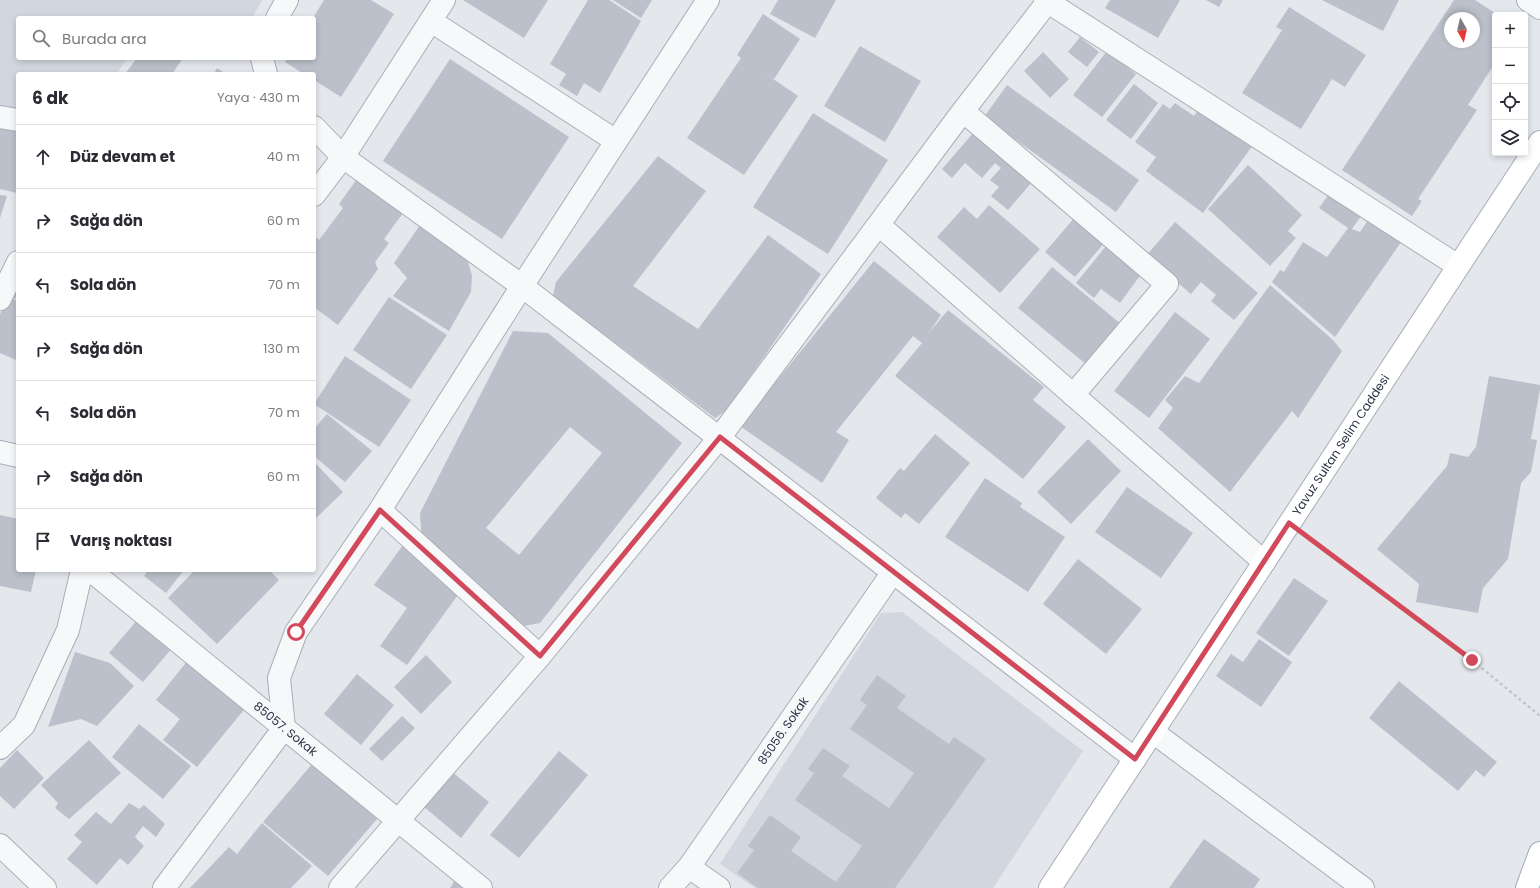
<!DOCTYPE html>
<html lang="tr">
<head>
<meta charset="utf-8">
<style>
	:root { --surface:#fff; --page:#f2f2f3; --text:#2b2b33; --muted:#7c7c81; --line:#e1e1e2 }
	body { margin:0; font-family:Poppins,sans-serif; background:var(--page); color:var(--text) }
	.controls { position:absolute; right:12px; top:12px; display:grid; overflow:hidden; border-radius:4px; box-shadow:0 2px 6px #0003 }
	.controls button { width:36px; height:36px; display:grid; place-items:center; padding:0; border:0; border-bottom:1px solid var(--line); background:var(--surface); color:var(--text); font:20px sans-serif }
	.compass { position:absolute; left:1444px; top:12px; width:36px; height:36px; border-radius:50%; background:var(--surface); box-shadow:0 2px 6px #0003; rotate:172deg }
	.stop { position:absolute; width:12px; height:12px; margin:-9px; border:3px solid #d1495b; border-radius:50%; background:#fff }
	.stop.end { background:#d1495b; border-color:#fff; box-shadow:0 1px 4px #0008 }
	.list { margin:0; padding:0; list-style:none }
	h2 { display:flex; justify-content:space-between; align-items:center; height:52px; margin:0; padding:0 16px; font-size:17px }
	h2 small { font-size:13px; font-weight:400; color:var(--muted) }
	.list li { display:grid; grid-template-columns:26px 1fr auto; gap:12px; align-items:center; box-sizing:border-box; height:64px; padding:0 16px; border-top:1px solid var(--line) }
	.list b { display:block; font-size:15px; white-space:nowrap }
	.list em { font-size:13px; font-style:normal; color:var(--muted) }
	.icon { flex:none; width:22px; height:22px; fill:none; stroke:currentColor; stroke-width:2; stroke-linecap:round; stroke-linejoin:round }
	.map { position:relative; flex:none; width:1540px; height:888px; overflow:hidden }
	.search { position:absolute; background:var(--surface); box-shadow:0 2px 6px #0003; left:16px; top:16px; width:300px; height:44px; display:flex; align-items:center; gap:10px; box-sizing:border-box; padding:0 14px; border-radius:4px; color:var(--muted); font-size:15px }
	.panel { position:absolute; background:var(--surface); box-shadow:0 2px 6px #0003; left:16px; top:72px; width:300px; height:500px; border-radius:4px }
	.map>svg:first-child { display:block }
	.built { fill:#d2d6de }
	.building { fill:#bbc0ca; fill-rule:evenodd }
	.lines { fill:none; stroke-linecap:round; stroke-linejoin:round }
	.street-casing { stroke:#a9aeb7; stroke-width:24 }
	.secondary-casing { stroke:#a9aeb7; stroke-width:24 }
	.primary-casing { stroke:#a3abb8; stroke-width:24 }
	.path { stroke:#c2c5cb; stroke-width:2.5; stroke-dasharray:3 3; stroke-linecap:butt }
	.street { stroke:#f7f8fa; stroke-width:22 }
	.secondary { stroke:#fff; stroke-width:22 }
	.primary { stroke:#fff; stroke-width:22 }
	.route { stroke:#d1495b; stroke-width:5 }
	.labels { text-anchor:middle; stroke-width:4; stroke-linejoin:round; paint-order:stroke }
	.street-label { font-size:12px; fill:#2b3445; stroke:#f4f6f9 }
</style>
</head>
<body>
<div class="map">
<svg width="1540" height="888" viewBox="0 0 1540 888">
	<rect width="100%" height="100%" fill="#e4e7ec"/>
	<g class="built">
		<path d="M0,0H262L252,18H162L158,16L156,18H18V58H128L116,74H18V112L0,110Z"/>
		<path d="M902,612L1083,751L993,888H755L720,864L881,613Z"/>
	</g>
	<g class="building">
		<path d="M324,0H371L394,14L341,97L314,80V74H304L285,62L287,58H314L313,18Z"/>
		<path d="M463,0H548L524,38Z"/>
		<path d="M588,0H609L641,21L600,93L584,83L577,96L559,85L566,74L550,64Z"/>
		<path d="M613,0H652L641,18Z"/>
		<path d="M778,0H836L815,38L770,14Z"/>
		<path d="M1110,0H1180L1158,38L1105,8Z"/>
		<path d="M1206,0H1223L1219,7Z"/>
		<path d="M1322,0H1399L1383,31Z"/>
		<path d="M1454,0H1475L1498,15H1495V63L1468,105L1477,110L1418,199L1422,201L1412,216L1342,170ZM1450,18H1474V42H1450Z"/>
		<path d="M1289,7L1366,55L1345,87L1332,79L1301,129L1242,93L1282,30L1276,27Z"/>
		<path d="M763,14L800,39L774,79L763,72L798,96L744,175L687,138L741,58L737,55Z"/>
		<path d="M1080,37L1099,52L1087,67L1068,52Z"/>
		<path d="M860,46L921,81L885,142L824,106Z"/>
		<path d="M1107,51L1136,74L1102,117L1073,95Z"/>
		<path d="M1043,52L1069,79L1050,98L1024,71Z"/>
		<path d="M137,58H183L172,74H125Z"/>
		<path d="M450,59L569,137L502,239L383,161Z"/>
		<path d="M217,68L226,74H214Z"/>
		<path d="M1134,84L1158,103L1131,139L1106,120Z"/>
		<path d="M1007,85L1139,180L1116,212L984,117Z"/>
		<path d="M1175,103L1194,116L1203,103L1256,141L1203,213L1146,171L1156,157L1135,142L1163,104L1170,109Z"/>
		<path d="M813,113L888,160L828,254L753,207Z"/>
		<path d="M0,124L18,128L17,193L0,189Z"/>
		<path d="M974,132L1032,182L1008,210L991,196L999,187L990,180L1001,168L995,163L982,178L965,163L952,178L942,169Z"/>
		<path d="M658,156L706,191L633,286L698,329L768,235L821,274L728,409L715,418L553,296L556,282Z"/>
		<path d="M1248,165L1302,215L1288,231L1296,238L1270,266L1208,209Z"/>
		<path d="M357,179L403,213L384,239L389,243L375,262L378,269L338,325L314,307L315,301L314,300V236L319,240L343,208L339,204Z"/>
		<path d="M1333,188L1365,210L1352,229L1360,232L1373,213L1406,235L1335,337L1272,282L1280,270L1284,272L1303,242L1327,257L1348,228L1319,208Z"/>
		<path d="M0,195L7,196L0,218Z"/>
		<path d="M989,205L1040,249L1000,293L937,237L964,207L977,219Z"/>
		<path d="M1076,216L1106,241L1075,277L1045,252Z"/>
		<path d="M1175,222L1258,293L1234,320L1211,301L1216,295L1201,282L1191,294L1146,256Z"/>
		<path d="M420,225L466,256L472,275L471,292L449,331L393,296L407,278L394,263Z"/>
		<path d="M1106,246L1142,273L1120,303L1101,289L1094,298L1076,283Z"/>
		<path d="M874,261L941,315L928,334L948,310L1044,387L1033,400L1066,427L1023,479L895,376L922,343L913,336L836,432L849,440L822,483L740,426Z"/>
		<path d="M1052,267L1121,324L1087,365L1018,308Z"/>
		<path d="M18,279V300L9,295Z"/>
		<path d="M1270,285L1333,340L1342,351L1298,418L1292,411L1230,492L1158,428L1173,408L1165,400L1185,376L1199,383Z"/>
		<path d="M9,296L18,302V361L0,353V314Z"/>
		<path d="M389,297L447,335L411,389L353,350Z"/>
		<path d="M1175,312L1210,339L1149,418L1114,391Z"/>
		<path d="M513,331L548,333L682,443L540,623L519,627L422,544L420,513ZM570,427L602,453L519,555L486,528Z"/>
		<path d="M345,356L411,400L379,447L314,404Z"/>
		<path d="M1489,376L1540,385V389L1531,439L1537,440L1531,472L1521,483L1508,559L1483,588L1478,613L1416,602L1419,584L1377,549L1447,466L1450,453L1468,457L1476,447Z"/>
		<path d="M327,414L372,451L345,482L314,456V429Z"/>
		<path d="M935,434L970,463L919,524L905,513L901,518L876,498L900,468L904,471Z"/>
		<path d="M1088,439L1121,471L1071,524L1037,492Z"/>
		<path d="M314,462L343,492L314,520Z"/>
		<path d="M985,478L1022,503L1020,507L1065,537L1028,592L945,537Z"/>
		<path d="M1127,487L1193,533L1161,578L1095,532Z"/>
		<path d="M0,515L18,519V570H36L31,592L0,586Z"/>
		<path d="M403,545L463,588L407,665L380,646L407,608L374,585Z"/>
		<path d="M1078,559L1142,609L1106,654L1043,604Z"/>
		<path d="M148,570H184L166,593L144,576Z"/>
		<path d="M195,570H269L279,580L217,644L168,598Z"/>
		<path d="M1294,578L1328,601L1289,656L1256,633Z"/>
		<path d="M139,618L173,647L143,682L109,653Z"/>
		<path d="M1259,639L1292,662L1261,707L1216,676L1231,654L1243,662Z"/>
		<path d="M75,652L110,663L134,686L97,726L81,719L48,727Z"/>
		<path d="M426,655L452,682L421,714L394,687Z"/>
		<path d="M189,659L247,706L197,767L163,740L180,719L156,700Z"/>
		<path d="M357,674L394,705L361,745L324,714Z"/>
		<path d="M877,675L906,696L897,708L949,744L954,737L986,759L895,888H758L737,873L754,850L748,846L770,815L801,837L791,851L836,882L862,846L795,800L814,773L808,769L823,748L850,766L842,776L889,808L914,773L850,729L867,705L860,700Z"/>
		<path d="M1399,681L1497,762L1484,777L1476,770L1458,791L1369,718Z"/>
		<path d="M402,716L415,728L382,761L369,749Z"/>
		<path d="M139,724L191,766L163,799L112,757Z"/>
		<path d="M89,740L121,773L69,819L55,808L58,803L41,785Z"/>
		<path d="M17,750L44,778L14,809L0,796V768Z"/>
		<path d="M559,751L588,775L519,858L490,835Z"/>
		<path d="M312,764L377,819L328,876L263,822Z"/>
		<path d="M451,771L489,802L461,838L423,806Z"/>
		<path d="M129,803L139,809L144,805L165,824L156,837L143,826L135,837L144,846L128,865L120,858L97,885L67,859L82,842L74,835L96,812L111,824Z"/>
		<path d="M262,823L312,866L291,888H190L229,847L237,854Z"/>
		<path d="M1204,839L1260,879L1254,888H1169Z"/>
		<path d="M455,880L466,888H450Z"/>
	</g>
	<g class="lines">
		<g class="street-casing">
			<g id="street">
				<path d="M1045,0L1458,266"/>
				<path d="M1528,0L1540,8"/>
				<path d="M277,18L287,0"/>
				<path d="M431,21L616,141"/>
				<path d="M262,58L266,74"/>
				<path d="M963,111L1167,284L1073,395"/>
				<path d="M0,117L18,120"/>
				<path d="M314,127L343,157L522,286L1135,759"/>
				<path d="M314,195L343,157L444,0"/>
				<path d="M879,225L1264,562"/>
				<path d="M0,299L18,262"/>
				<path d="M0,452L18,456"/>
				<path d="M380,510L540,656"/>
				<path id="s1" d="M90,570L481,888"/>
				<path d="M1153,732L1363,888"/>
				<path d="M0,748L24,725L68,630L82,570"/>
				<path d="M0,845L45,888"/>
				<path d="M689,867L719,888"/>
				<path d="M164,888L284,728L279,678L296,632L380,510L522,286L708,0"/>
				<path d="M340,888L540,656L720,437L963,111L1049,0"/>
				<path id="s2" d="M670,888L689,867L893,572"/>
			</g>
		</g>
		<g class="secondary-casing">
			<g id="secondary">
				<path id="s3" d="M1050,888L1540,142"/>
			</g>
		</g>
		<g class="primary-casing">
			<path id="primary" d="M1527,888L1540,853"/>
		</g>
		<path class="path" d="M1309,538L1472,660L1540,716"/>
		<use href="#street" class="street"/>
		<use href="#secondary" class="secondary"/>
		<use href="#primary" class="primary"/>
	</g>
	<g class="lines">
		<path class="route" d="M296,632L380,510L540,656L720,437L1135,759L1289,523L1472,660"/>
	</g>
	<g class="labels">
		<g class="street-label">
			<text dy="4" stroke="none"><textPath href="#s3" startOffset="530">Yavuz Sultan Selim Caddesi</textPath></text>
			<text dy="4" stroke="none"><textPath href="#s1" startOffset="252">85057. Sokak</textPath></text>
			<text dy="4" stroke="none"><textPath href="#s2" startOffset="194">85056. Sokak</textPath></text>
		</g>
	</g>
</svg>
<div class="controls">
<button>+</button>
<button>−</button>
<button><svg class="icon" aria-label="locate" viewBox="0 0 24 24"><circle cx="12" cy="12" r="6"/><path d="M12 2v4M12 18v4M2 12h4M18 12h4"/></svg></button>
<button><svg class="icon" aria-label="layers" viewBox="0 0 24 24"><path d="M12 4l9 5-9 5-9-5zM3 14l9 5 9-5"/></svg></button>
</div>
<svg class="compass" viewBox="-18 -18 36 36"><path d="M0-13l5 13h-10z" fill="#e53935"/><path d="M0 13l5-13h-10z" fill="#7c7c81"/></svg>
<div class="stop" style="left:296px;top:632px"></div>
<div class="stop end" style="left:1472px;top:660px"></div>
<div class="search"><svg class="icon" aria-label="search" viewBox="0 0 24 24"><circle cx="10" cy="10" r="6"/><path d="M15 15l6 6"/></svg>Burada ara</div>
<section class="panel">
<h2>6 dk<small>Yaya · 430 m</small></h2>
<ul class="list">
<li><svg class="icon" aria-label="ahead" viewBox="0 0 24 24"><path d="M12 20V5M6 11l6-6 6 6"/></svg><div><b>Düz devam et</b></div><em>40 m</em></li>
<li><svg class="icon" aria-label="right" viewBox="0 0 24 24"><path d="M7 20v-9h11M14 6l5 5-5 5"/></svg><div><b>Sağa dön</b></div><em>60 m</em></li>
<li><svg class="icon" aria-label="left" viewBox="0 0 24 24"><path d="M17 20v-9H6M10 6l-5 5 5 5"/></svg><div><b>Sola dön</b></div><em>70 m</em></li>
<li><svg class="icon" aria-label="right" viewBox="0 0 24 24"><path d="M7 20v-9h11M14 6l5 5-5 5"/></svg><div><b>Sağa dön</b></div><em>130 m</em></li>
<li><svg class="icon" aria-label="left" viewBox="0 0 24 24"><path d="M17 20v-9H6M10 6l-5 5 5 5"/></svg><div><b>Sola dön</b></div><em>70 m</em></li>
<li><svg class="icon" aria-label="right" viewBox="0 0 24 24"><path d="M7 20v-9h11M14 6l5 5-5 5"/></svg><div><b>Sağa dön</b></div><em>60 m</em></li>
<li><svg class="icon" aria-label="arrive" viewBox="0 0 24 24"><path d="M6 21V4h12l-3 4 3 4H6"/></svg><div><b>Varış noktası</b></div></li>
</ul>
</section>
</div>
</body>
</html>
